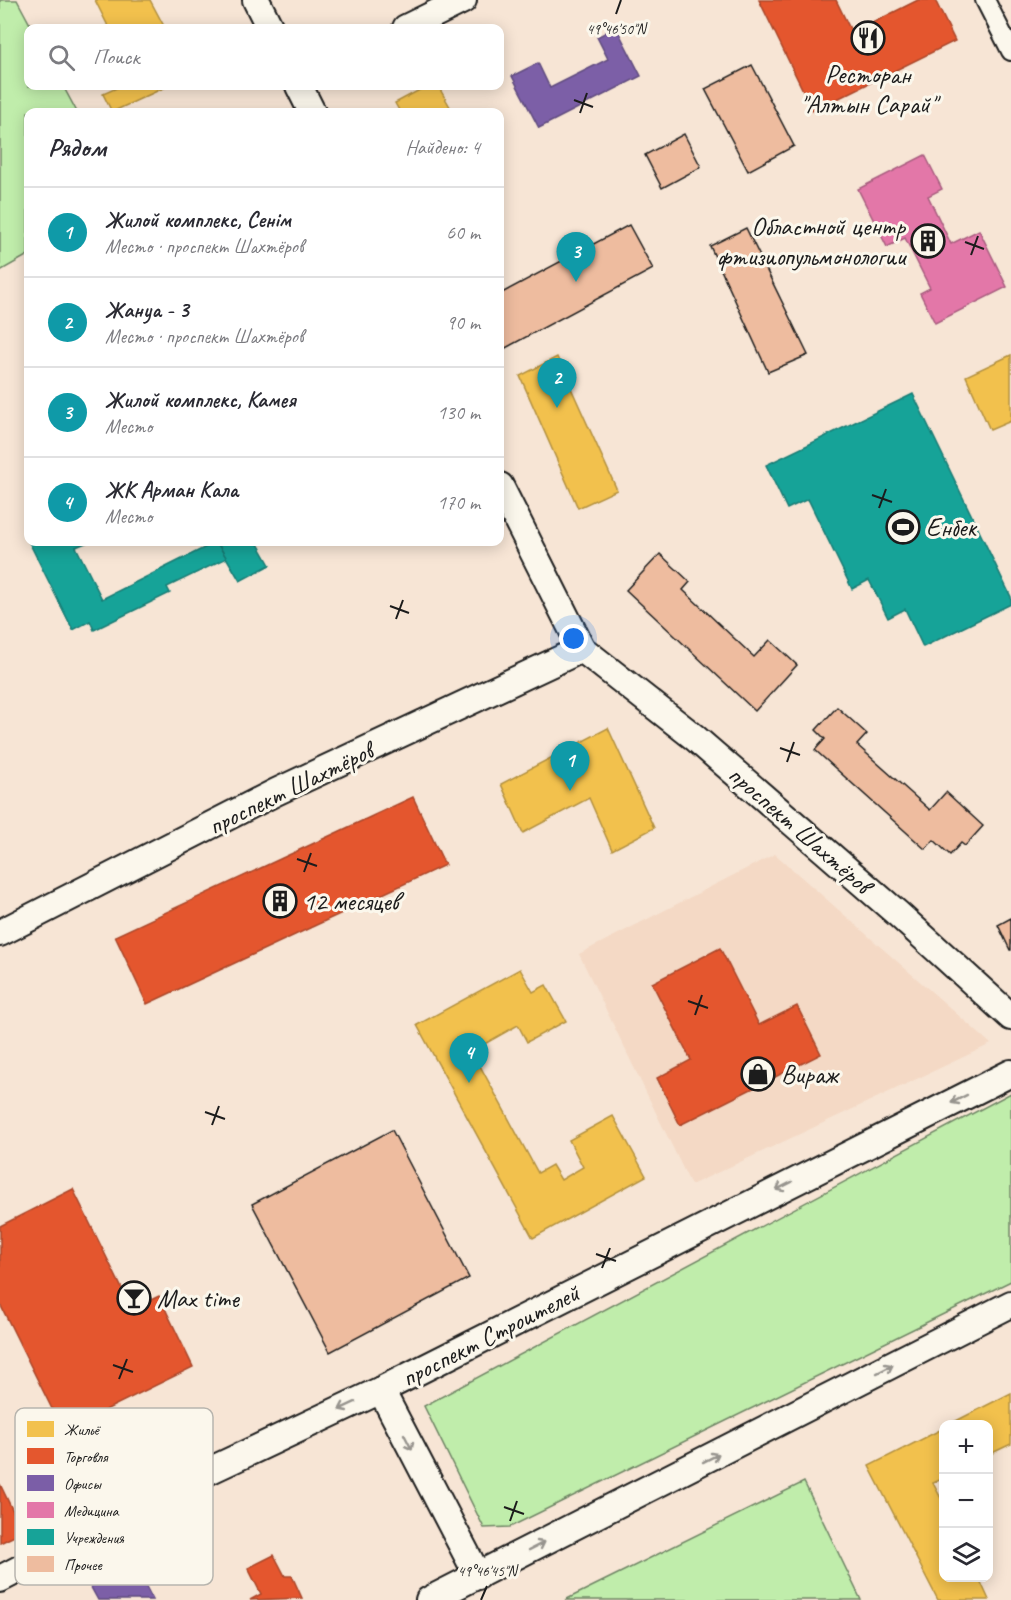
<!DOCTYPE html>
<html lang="ru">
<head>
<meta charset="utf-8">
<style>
	:root { --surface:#fff; --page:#f7f7f7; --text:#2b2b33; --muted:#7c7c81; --line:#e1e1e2; --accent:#0b8043 }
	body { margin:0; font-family:Caveat,sans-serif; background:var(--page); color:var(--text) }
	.controls { position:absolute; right:18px; bottom:18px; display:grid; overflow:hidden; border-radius:12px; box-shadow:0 3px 15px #0003 }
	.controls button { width:54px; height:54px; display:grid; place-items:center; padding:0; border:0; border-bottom:2px solid var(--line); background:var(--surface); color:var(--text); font:30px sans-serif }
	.you { position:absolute; left:574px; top:639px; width:21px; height:21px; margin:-15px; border:4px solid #fff; border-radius:50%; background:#1a73e8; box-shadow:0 0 0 9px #1a73e833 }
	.badge { display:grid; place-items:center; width:39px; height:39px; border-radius:50%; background:var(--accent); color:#fff; font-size:20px; font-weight:700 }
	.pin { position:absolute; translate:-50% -50px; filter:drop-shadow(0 2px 3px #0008) }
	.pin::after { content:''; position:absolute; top:32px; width:21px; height:18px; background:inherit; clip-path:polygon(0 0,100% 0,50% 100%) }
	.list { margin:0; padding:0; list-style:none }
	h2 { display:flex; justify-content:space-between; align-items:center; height:78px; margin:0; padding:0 24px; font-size:26px }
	h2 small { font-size:20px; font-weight:400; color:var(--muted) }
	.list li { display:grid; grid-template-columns:39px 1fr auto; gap:18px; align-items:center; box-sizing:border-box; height:90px; padding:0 24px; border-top:2px solid var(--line) }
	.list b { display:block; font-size:22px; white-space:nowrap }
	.list p { margin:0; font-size:20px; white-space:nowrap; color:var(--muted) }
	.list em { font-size:20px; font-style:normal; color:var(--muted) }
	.icon { flex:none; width:33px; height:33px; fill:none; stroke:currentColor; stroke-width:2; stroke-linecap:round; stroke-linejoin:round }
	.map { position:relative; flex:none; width:1011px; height:1600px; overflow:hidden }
	.search { position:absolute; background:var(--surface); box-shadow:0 3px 15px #0003; left:24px; top:24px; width:480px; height:66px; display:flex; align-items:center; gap:15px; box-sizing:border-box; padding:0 21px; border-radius:12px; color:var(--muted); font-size:22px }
	.panel { position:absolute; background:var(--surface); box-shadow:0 3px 15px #0003; left:24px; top:108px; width:480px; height:438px; border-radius:12px }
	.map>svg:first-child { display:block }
	.built { fill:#f4d9c5 }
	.green { fill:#c0edab; stroke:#6e8464; stroke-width:1.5 }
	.homes { fill:#f2c14e; stroke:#b2903f; stroke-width:1.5 }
	.shops { fill:#e4572e; stroke:#a84529; stroke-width:1.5 }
	.offices { fill:#7b5ea7; stroke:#5e4a7d; stroke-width:1.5 }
	.health { fill:#e377a8; stroke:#a75c7e; stroke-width:1.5 }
	.public { fill:#17a398; stroke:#187a73; stroke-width:1.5 }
	.building { fill:#eebc9f; stroke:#1c1c1c; stroke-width:1.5 }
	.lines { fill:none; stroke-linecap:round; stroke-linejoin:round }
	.street-casing { stroke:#1c1c1c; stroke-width:22 }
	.secondary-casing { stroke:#1c1c1c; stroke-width:30 }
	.street { stroke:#fbf7ec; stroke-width:18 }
	.secondary { stroke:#fbf7ec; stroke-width:26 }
	.oneway { stroke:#97948e }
	.ticks { fill:none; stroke:#1c1c1c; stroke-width:2 }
	.labels { text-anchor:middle; stroke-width:6; stroke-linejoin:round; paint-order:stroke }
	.poi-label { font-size:26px; fill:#1c1c1c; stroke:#fbf7ec; text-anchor:start }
	.street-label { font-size:26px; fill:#1c1c1c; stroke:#fbf7ec }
	.key { fill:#fbf7ec; stroke:#b8b5ae; stroke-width:1.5 }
	.key-label { font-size:16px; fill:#1c1c1c }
	.ticks-label { font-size:15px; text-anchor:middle; fill:#1c1c1c; stroke:#fbf7ec; stroke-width:6; stroke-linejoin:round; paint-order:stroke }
</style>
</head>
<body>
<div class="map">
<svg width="1011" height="1600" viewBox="0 0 1011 1600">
	<rect width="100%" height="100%" fill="#f7e5d5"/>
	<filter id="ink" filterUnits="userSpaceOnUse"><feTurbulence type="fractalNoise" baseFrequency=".0167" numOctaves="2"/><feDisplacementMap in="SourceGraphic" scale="12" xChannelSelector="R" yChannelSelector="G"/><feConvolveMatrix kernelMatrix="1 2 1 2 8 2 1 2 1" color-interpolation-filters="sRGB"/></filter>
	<g filter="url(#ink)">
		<path class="built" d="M775,854L991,1044L691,1185L579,954Z"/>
		<g class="green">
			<path d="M0,0H17L32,28H28V86H63L77,112H28V255L0,271Z"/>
			<path d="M1011,1093V1281L510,1527L484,1528L424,1406Z"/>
			<path d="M804,1482L861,1600H565Z"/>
		</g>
		<g class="homes">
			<path d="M95,0H150L165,28H109Z"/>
			<path d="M121,86H168L112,112L103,94Z"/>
			<path d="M427,86H438L453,112H400L395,103Z"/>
			<path d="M1011,355V421L990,430L966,376Z"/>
			<path d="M557,357L617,490L578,508L520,376Z"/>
			<path d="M608,728L654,828L612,850L589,798L523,833L501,784Z"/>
			<path d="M520,969L533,992L546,985L566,1021L527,1042L518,1025L472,1051L538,1173L552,1165L561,1180L583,1167L569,1140L613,1116L646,1176L533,1238L417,1025Z"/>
			<path d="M1011,1393V1444L988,1455V1424H950Z"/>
			<path d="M944,1428V1478L933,1483L944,1504V1578H979L989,1600H938L869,1466Z"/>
		</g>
		<g class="shops">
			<path d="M759,0H836L852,33L918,0H935L955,41L813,111Z"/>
			<path d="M413,797L445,865L147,1004L115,936Z"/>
			<path d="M720,948L759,1025L797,1006L821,1054L680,1125L657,1078L691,1060L652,983Z"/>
			<path d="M73,1189L132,1309L159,1296L193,1367L63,1431L0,1304V1226Z"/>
			<path d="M0,1484L23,1532L0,1543Z"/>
			<path d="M274,1555L285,1576H292L302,1598L250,1600L261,1594L248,1568Z"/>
		</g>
		<g class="offices">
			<path d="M616,27L641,76L539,128L512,76L538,63L550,88L608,59L597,37Z"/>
			<path d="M130,1556L153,1600H98L87,1580Z"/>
		</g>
		<path class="health" d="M925,155L942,189L928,196L951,244L979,230L1007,287L935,323L920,293L930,288L905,238L887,247L858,189Z"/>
		<g class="public">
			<path d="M913,394L1011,597V604L923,647L905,609L888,618L869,580L852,589L808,499L787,509L766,465Z"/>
			<path d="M29,542H88L76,547L102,599L216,542L227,558L167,587L170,593L94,630L90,621L73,630Z"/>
			<path d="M217,542H257L270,565L240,581Z"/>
		</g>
		<g class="building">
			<path d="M752,65L794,146L748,171L705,89Z"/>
			<path d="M684,134L701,167L662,188L645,155Z"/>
			<path d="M629,225L653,269L500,351V294Z"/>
			<path d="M746,228L808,355L768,372L710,246Z"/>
			<path d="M660,554L690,582L683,590L754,657L770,640L797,665L755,711L626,590Z"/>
			<path d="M837,707L867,734L857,745L930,810L946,792L983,826L965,846L961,843L950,855L934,840L925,849L815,750L825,739L816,730Z"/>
			<path d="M1011,918V950H1010L998,925Z"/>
			<path d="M392,1130L469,1278L330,1352L252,1204Z"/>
		</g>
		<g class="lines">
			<g class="street-casing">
				<path id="street" d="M985,0L1011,51"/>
			</g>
			<g class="secondary-casing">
				<g id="secondary">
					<path d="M256,0L270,28"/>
					<path d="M406,28L463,0"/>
					<path d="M299,86L312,112"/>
					<path d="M500,486L582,649L694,737L898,914L1011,1017"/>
					<path d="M0,933L276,792L582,649"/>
					<path d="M381,1390L478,1576"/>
					<path d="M0,1579L211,1470L381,1390L1011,1073"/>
					<path d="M429,1600L1011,1304"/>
				</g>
			</g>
			<use href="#street" class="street"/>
			<use href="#secondary" class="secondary"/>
		</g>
		<defs><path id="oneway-shaft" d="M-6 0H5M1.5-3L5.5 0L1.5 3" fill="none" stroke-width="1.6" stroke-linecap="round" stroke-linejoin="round" transform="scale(1.5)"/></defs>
		<g class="oneway">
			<use href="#oneway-shaft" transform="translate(959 1099) rotate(153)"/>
			<use href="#oneway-shaft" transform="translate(784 1186) rotate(153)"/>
			<use href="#oneway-shaft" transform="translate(885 1369) rotate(-27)"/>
			<use href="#oneway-shaft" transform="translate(347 1406) rotate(155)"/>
			<use href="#oneway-shaft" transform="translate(408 1442) rotate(63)"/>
			<use href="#oneway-shaft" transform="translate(711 1458) rotate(-27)"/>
			<use href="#oneway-shaft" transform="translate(537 1546) rotate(-27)"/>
		</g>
	</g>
	<path class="ticks" d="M616,14L621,0M574,100L593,107M580,113L587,93M965,242L984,249M971,255L978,236M872,495L892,502M879,508L886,489M390,606L409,613M396,619L403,600M780,748L800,755M787,762L794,742M297,859L317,866M304,872L311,853M688,1001L708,1008M695,1015L702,995M205,1112L225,1119M212,1125L219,1106M596,1254L616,1261M602,1268L610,1248M113,1365L133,1372M119,1379L127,1359M504,1507L524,1514M510,1521L517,1501M481,1600L487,1586"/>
	<defs>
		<g id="restaurant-ring" transform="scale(1.725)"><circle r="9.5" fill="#fbf7ec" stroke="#1c1c1c" stroke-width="1.5"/><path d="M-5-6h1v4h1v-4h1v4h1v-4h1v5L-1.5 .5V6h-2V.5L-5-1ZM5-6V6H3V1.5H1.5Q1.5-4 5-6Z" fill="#1c1c1c"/></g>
		<g id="building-ring" transform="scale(1.725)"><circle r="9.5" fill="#fbf7ec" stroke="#1c1c1c" stroke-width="1.5"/><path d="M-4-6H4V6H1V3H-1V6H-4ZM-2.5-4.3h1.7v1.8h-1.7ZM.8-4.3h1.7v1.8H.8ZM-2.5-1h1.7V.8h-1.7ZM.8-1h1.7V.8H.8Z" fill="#1c1c1c"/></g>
		<g id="stadium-ring" transform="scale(1.725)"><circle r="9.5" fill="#fbf7ec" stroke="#1c1c1c" stroke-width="1.5"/><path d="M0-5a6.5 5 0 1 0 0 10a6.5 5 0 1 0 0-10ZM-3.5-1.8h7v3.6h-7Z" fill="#1c1c1c"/></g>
		<g id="shop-ring" transform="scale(1.725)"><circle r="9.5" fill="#fbf7ec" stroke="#1c1c1c" stroke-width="1.5"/><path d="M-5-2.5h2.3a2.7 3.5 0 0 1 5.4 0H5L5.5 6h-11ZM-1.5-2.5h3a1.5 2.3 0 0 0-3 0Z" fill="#1c1c1c"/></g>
		<g id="bar-ring" transform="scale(1.725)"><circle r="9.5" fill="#fbf7ec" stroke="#1c1c1c" stroke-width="1.5"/><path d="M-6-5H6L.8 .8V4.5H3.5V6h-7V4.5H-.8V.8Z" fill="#1c1c1c"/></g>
	</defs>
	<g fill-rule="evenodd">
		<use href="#restaurant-ring" x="868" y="38"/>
		<use href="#building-ring" x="928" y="241"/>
		<use href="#stadium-ring" x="903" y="527"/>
		<use href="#building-ring" x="280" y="901"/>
		<use href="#shop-ring" x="758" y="1074"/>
		<use href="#bar-ring" x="134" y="1298"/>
	</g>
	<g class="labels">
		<g class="poi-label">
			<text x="868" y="83" text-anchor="middle">Ресторан<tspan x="868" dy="30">"Алтын Сарай"</tspan></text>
			<text x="905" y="235" text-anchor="end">Областной центр<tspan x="905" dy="30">фтизиопульмонологии</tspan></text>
			<text x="926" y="536">Енбек</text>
			<text x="303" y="910">12 месяцев</text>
			<text x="781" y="1083">Вираж</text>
			<text x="157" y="1307">Max time</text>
		</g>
		<g class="street-label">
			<text transform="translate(290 788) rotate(-26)" y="9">проспект Шахтёров</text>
			<text transform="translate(800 829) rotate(41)" y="9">проспект Шахтёров</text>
			<text transform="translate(490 1335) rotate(-27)" y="9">проспект Строителей</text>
		</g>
	</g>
	<rect x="15" y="1408" width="198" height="177" rx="9" class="key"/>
	<rect x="27" y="1421" width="27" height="16" fill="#f2c14e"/>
	<rect x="27" y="1448" width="27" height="16" fill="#e4572e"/>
	<rect x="27" y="1475" width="27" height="16" fill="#7b5ea7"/>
	<rect x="27" y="1502" width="27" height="16" fill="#e377a8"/>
	<rect x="27" y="1529" width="27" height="16" fill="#17a398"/>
	<rect x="27" y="1556" width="27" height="16" fill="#eebc9f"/>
	<g class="key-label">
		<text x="64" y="1435">Жильё</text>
		<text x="64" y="1462">Торговля</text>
		<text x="64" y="1489">Офисы</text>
		<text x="64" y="1516">Медицина</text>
		<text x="64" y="1543">Учреждения</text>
		<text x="64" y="1570">Прочее</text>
	</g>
	<g class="ticks-label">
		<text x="616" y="34">49°46'50"N</text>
		<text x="487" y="1576">49°46'45"N</text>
	</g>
</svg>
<div class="controls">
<button>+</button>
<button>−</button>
<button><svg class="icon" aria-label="layers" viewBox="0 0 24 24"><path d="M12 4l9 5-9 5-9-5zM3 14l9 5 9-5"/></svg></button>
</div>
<div class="you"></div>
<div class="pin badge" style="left:570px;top:791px;background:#0f9aa8">1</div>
<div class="pin badge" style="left:557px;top:408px;background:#0f9aa8">2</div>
<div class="pin badge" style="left:576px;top:282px;background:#0f9aa8">3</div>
<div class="pin badge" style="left:469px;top:1083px;background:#0f9aa8">4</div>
<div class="search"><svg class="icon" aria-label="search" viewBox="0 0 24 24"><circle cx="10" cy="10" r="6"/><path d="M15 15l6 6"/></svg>Поиск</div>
<section class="panel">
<h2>Рядом<small>Найдено: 4</small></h2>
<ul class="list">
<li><span class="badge" style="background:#0f9aa8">1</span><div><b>Жилой комплекс, Сенiм</b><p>Место · проспект Шахтёров</p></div><em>60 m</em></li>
<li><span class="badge" style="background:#0f9aa8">2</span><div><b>Жануа - 3</b><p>Место · проспект Шахтёров</p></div><em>90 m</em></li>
<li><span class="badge" style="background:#0f9aa8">3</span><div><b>Жилой комплекс, Камея</b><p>Место</p></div><em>130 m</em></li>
<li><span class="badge" style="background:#0f9aa8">4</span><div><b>ЖК Арман Кала</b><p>Место</p></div><em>170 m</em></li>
</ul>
</section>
</div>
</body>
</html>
